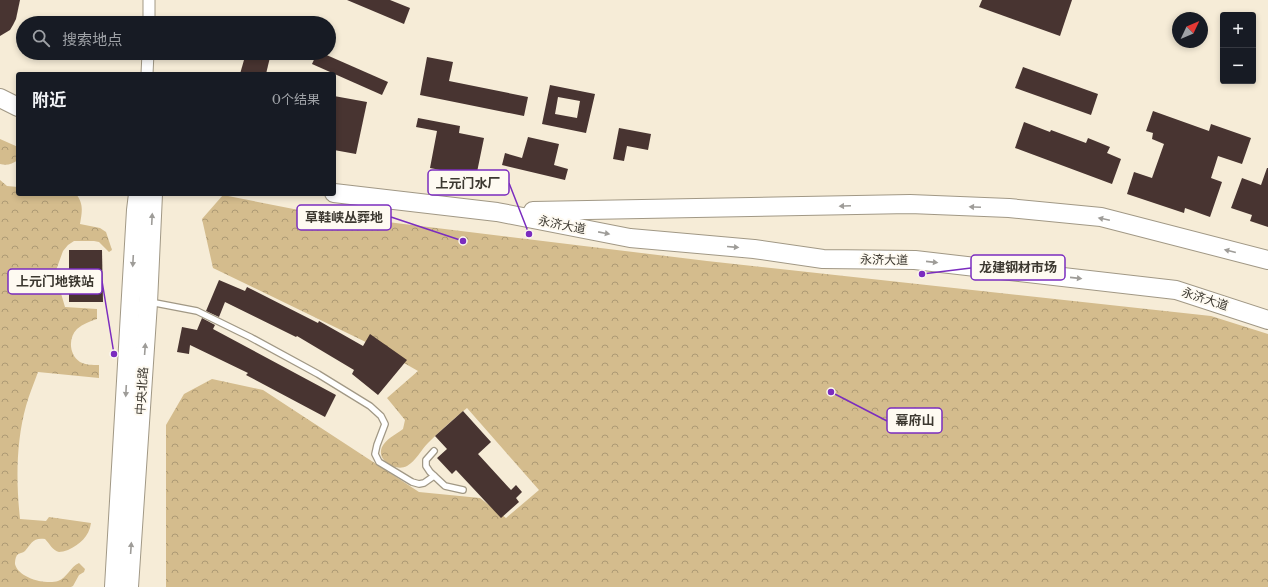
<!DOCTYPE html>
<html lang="zh">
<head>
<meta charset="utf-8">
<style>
	:root { --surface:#171b24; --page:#20242c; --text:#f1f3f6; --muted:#9ea1a6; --line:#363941 }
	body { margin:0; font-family:"Libre Baskerville","Noto Sans SC",serif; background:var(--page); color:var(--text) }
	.controls { position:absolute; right:12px; top:12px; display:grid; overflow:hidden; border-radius:4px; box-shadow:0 2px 6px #0003 }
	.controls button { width:36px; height:36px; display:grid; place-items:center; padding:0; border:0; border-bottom:1px solid var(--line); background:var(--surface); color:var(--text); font:20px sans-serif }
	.compass { position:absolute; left:1172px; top:12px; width:36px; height:36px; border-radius:50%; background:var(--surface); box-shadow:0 2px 6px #0003; rotate:46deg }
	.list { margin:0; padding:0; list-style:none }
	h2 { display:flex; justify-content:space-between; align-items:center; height:52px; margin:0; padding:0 16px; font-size:17px }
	h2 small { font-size:13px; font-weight:400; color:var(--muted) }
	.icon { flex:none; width:22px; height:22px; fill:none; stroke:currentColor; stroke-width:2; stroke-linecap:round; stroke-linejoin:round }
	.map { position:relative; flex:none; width:1268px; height:587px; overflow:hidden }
	.search { position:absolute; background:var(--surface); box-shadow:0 2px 6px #0003; left:16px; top:16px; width:320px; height:44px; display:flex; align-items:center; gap:10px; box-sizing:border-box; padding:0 14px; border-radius:22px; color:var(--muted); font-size:15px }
	.panel { position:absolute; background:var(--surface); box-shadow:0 2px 6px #0003; left:16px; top:72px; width:320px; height:124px; border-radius:4px }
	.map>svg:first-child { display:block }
	.forest { fill:url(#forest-crowns) }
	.building { fill:#483431; fill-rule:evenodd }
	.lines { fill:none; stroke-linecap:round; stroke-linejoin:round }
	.lane-casing { stroke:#a19885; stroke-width:8 }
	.street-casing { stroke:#a19885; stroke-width:13 }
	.primary-casing { stroke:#a19885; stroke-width:20 }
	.lane { stroke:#fff; stroke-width:5.5 }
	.street { stroke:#fff; stroke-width:11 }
	.primary { stroke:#fff; stroke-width:18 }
	.oneway { fill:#9e9c98 }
	.labels { text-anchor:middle; stroke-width:4; stroke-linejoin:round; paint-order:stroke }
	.street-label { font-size:12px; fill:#3c3830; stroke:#fefaf1 }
	.leader { fill:none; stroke:#7b2cbf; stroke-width:1.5 }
	.callout-dot { fill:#7b2cbf; stroke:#fefaf1; stroke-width:1.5 }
	.callout { fill:#fefaf1; stroke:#7b2cbf; stroke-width:1.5 }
	.callout-label { font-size:13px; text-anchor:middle; font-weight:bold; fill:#3c3830 }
</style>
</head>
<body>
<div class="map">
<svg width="1268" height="587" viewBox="0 0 1268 587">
	<defs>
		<pattern id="forest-crowns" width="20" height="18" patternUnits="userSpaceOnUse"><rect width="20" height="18" fill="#d4bc8d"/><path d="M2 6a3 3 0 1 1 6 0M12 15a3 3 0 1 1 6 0" fill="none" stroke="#ad9a74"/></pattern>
	</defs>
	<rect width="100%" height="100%" fill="#f6ecd7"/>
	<g class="forest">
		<path d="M0,139L18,147V160C12,164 7,166 0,164Z"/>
		<path d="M0,180L7,186L18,187V194H76C84,204 82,212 80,224L100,228L106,232L112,250L109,252L99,242L94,241H74L68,245L63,251L55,273L65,307L97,309V319C90,321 83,324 77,329C68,338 69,355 80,362C86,365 92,365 99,365V378L38,372C34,383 29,395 26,406C16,442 16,482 20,519L46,521L49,517L91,523C89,537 80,544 68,550C65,551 61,552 59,552C53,551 49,543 45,539C33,537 31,544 25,551C23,553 19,553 17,555C15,558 15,562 15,564C18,578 46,585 58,581C67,578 70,567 79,563L85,569L84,572L79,575L73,586L71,587H0Z"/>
		<path d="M223,195L314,213L707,261L1211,316L1268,334V587H166V425L184,394L212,379L263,390L419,492L480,498L506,518L539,490L467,408C453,419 440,431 428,443C421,450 416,461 407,466C396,472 376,461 382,447C386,439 395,435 403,429L405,420L387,398L418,371L376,347L213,268L202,219Z"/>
	</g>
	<g class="building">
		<path d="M0,0H20L16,19L13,25L10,30L0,36Z"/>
		<path d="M347,0H390L410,8L404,24Z"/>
		<path d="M982,0H1072L1060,36L979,7Z"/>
		<path d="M246,53H271L266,74H240Z"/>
		<path d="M317,53H322L388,82L382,95L312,64Z"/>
		<path d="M427,57L453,62L449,81L528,97L524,116L420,95Z"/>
		<path d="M1023,67L1098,94L1091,115L1015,88Z"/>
		<path d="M550,85L595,94L586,133L542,124ZM558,97L580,101L577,118L555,114Z"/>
		<path d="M334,96L367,102L356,154L334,150Z"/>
		<path d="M1153,111L1209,131L1211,124L1251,138L1242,164L1218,156L1211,178L1222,182L1210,217L1185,208L1184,213L1127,194L1134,172L1152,178L1164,144L1152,139L1153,133L1146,131Z"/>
		<path d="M418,118L460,126L459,133L484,138L476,177L430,168L437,131L416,127Z"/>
		<path d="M1024,122L1050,132L1051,130L1086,143L1088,138L1110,147L1107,153L1121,159L1112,184L1015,148Z"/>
		<path d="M619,128L651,134L648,150L627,146L624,161L613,159Z"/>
		<path d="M528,137L559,144L554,165L568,169L565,180L502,165L505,153L522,158Z"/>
		<path d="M1267,168H1268V227L1250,221L1252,215L1231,208L1242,178L1261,185Z"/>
		<path d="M69,250H102L103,302H69Z"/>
		<path d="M219,280L245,291L247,287L318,323L319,321L363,346L370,334L407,360L378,395L352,374L354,370L297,336L296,337L225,302L219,317L206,311Z"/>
		<path d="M202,318L215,325L213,329L336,395L325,417L246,375L248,373L190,345L189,354L177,352L182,327L197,330Z"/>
		<path d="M463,411L491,442L478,454L511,490L516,485L522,492L516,498L519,502L501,518L456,470L452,474L437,458L447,449L435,436Z"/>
	</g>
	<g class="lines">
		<g class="lane-casing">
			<g id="lane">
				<path d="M150,302L197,311L250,337L318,374L370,406L381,416L385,424L377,445L375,454L379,462L412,482L419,484L424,483L434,476"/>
				<path d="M434,451L426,460V466L430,472L445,486L463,490"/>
			</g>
		</g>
		<g class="street-casing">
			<g id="street">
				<path d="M149,23V0"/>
				<path d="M147,74L148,53"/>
			</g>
		</g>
		<g class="primary-casing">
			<g id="primary">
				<path d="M0,98L18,107"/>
				<path d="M334,193L497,212L630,238L754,249L823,259L915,260L1176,290L1268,320"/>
				<path d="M533,211L910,204L1009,208L1101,217L1268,260"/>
				<path d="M114,587L136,210L138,194"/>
				<path d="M129,587L148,303L153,194"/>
			</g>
		</g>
		<use href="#lane" class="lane"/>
		<use href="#street" class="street"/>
		<use href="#primary" class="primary"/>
	</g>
	<defs><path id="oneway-solid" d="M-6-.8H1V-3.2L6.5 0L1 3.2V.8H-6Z"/></defs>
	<g class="oneway">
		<use href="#oneway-solid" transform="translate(845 206) rotate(178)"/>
		<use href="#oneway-solid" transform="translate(975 207) rotate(-177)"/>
		<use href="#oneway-solid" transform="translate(152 219) rotate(-87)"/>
		<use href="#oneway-solid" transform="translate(1104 219) rotate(-168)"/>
		<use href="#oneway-solid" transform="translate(604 233) rotate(11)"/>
		<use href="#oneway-solid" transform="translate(733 247) rotate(5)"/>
		<use href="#oneway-solid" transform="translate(1230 251) rotate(-166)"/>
		<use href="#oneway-solid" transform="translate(133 261) rotate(93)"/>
		<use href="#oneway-solid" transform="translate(932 262) rotate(6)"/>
		<use href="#oneway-solid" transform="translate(1076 278) rotate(6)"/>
		<use href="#oneway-solid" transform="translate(145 349) rotate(-86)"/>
		<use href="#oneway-solid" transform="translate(126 391) rotate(93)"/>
		<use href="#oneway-solid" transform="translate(131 548) rotate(-86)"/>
	</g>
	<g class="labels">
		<g class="street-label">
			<text transform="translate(562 225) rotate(11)" y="4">永济大道</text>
			<text transform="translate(884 260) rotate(1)" y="4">永济大道</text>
			<text transform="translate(1205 299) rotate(18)" y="4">永济大道</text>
			<text transform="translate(142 391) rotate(-86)" y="4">中央北路</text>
		</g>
	</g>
	<path class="leader" d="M529 234L509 183M463 241L391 217M922 274L971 268M114 354L102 281M831 392L887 421"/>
	<g class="callout-dot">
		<circle cx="529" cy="234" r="4"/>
		<circle cx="463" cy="241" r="4"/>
		<circle cx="922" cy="274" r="4"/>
		<circle cx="114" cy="354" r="4"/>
		<circle cx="831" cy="392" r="4"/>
	</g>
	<g class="callout">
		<rect x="428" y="170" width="81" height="25" rx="4"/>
		<rect x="297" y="205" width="94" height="25" rx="4"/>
		<rect x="971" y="255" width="94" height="25" rx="4"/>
		<rect x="8" y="269" width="94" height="25" rx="4"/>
		<rect x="887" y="408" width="55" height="25" rx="4"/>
	</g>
	<g class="callout-label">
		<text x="468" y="188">上元门水厂</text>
		<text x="344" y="222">草鞋峡丛葬地</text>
		<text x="1018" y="272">龙建钢材市场</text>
		<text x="55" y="286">上元门地铁站</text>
		<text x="915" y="425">幕府山</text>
	</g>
</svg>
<div class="controls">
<button>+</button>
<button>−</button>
</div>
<svg class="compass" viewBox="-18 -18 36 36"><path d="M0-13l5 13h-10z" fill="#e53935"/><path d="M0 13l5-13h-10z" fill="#9ea1a6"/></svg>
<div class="search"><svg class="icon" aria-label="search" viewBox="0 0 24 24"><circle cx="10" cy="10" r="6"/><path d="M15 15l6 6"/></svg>搜索地点</div>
<section class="panel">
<h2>附近<small>0个结果</small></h2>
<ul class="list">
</ul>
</section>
</div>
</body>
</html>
